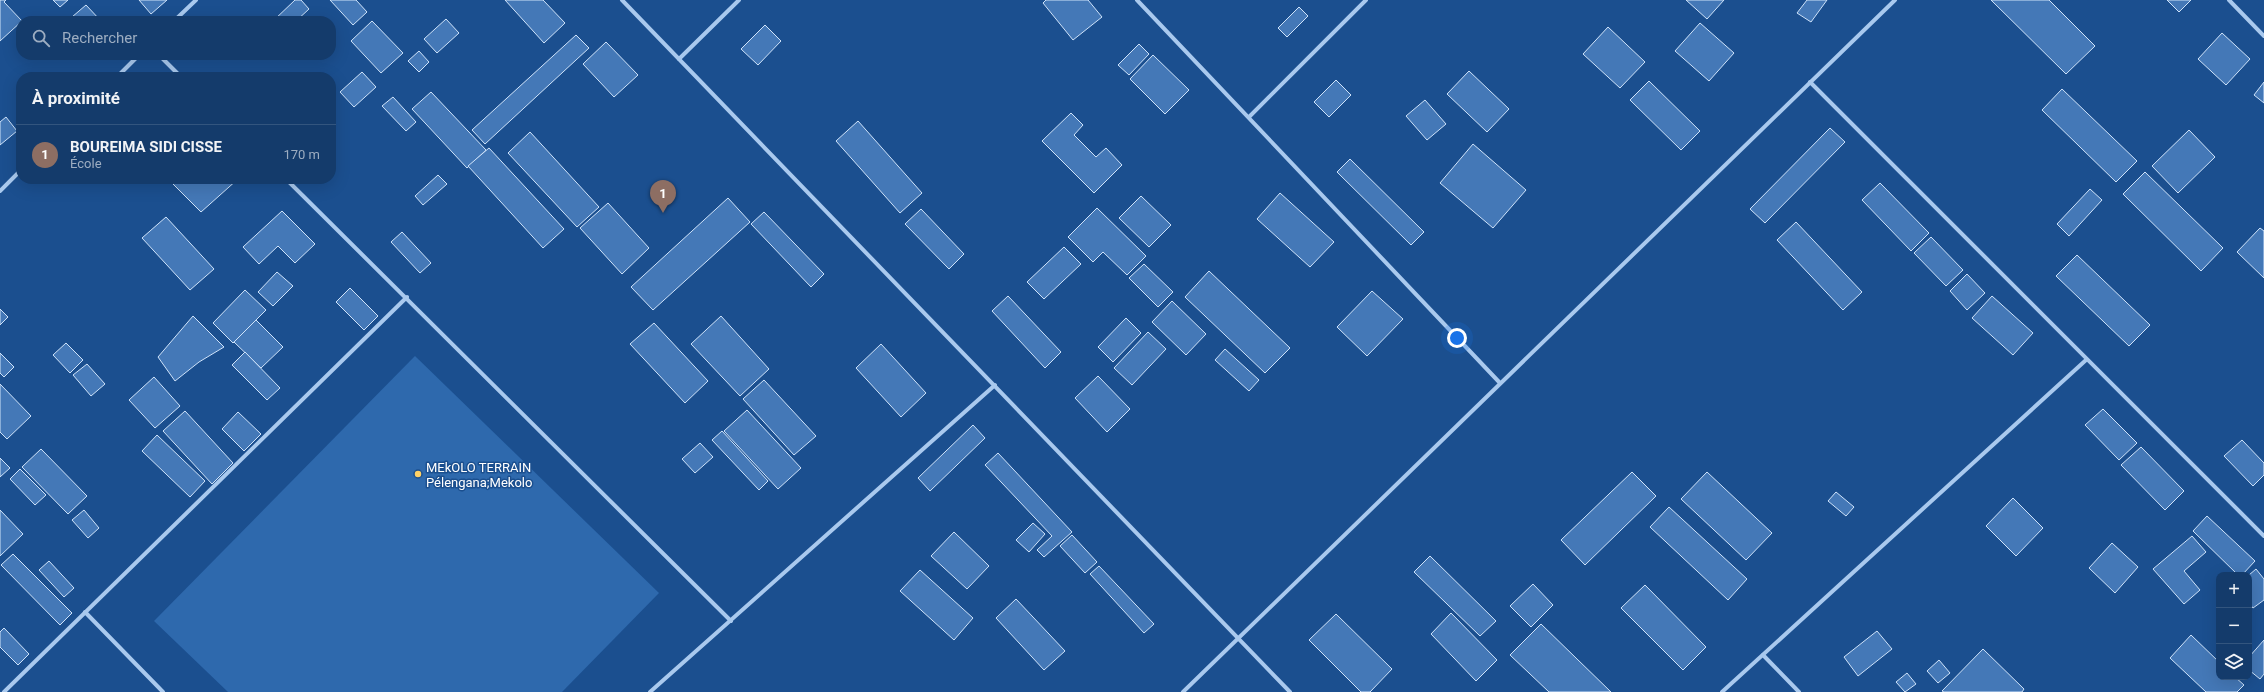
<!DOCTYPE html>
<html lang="fr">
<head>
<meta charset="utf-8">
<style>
	:root { --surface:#143b6b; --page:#214673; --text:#f1f3f6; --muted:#9dadc1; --line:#33557e; --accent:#ffd166 }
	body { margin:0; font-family:Roboto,sans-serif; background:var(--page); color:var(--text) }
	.controls { position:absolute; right:12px; bottom:12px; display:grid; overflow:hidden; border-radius:8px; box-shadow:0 4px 16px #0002 }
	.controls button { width:36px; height:36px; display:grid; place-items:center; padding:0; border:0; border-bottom:1px solid var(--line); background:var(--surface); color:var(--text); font:20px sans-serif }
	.you { position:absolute; left:1457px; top:338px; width:14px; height:14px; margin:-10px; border:3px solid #fff; border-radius:50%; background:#1a73e8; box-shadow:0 0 0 6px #1a73e833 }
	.badge { display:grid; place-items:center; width:26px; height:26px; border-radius:50%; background:var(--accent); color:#fff; font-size:13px; font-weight:700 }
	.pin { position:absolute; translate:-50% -33px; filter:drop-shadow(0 1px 2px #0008) }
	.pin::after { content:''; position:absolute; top:21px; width:14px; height:12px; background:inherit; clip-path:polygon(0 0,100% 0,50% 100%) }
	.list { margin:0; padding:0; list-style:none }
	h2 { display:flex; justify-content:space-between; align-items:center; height:52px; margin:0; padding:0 16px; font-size:17px }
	h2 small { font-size:13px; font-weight:400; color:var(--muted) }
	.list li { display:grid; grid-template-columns:26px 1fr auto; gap:12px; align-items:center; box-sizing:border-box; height:60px; padding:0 16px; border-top:1px solid var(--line) }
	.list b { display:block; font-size:15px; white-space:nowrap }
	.list p { margin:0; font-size:13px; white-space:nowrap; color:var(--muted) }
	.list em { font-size:13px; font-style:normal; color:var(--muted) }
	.icon { flex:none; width:22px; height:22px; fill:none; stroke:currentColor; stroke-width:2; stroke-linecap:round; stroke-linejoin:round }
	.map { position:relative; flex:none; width:2264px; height:692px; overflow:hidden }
	.search { position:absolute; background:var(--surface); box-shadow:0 4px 16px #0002; left:16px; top:16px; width:320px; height:44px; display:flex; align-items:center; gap:10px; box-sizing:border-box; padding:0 14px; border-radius:16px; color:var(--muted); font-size:15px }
	.panel { position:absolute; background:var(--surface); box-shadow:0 4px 16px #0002; left:16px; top:72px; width:320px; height:112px; border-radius:16px }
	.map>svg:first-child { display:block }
	.green { fill:#2e69ad }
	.building { fill:#4478b7; stroke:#cfe3fa }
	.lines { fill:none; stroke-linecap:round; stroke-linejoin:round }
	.street { stroke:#a9c9ee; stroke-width:4 }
	.poi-dot { fill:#ffd166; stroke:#1b4f8f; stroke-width:1.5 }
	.labels { text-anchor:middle; stroke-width:3; stroke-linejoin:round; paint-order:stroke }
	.poi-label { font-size:13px; fill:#fff; stroke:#1b4f8f; text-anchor:start }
</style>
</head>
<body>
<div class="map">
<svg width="2264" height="692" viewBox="0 0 2264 692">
	<rect width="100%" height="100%" fill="#1b4f8f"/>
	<path class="green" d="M415,356L659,593L562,692H228L154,621Z"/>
	<g class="building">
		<path d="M0,0H6L4,2L22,21L0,41Z"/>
		<path d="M53,0H68L60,7Z"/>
		<path d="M139,0H167L151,14Z"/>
		<path d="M295,0H301L309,9L296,21H273Z"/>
		<path d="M330,0H356L367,12L353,25Z"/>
		<path d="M505,0H543L565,23L544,43Z"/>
		<path d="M1046,0H1088L1102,17L1073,40L1043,3Z"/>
		<path d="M1686,0H1724L1707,19Z"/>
		<path d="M1807,0H1827L1811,22L1797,13Z"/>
		<path d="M1991,0H2049L2095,46L2066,74Z"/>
		<path d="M2167,0H2191L2179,12Z"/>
		<path d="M86,5L101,21H76L72,17Z"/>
		<path d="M1299,7L1308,16L1287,37L1278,28Z"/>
		<path d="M446,19L459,33L437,53L424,39Z"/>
		<path d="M372,21L403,53L381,73L351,41Z"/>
		<path d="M1700,23L1734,53L1709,81L1675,51Z"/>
		<path d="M765,25L781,41L758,65L741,49Z"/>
		<path d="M1608,27L1645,62L1620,88L1583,54Z"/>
		<path d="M2222,33L2250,59L2226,85L2198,59Z"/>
		<path d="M576,35L589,48L485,144L472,130Z"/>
		<path d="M606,42L638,75L614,97L583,64Z"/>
		<path d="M1139,44L1149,54L1129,75L1118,65Z"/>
		<path d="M419,51L429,62L419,72L408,61Z"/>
		<path d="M1153,55L1189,90L1165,114L1130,79Z"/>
		<path d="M1469,71L1509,109L1487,132L1447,94Z"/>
		<path d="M362,72L376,87L354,107L340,92Z"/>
		<path d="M1336,80L1351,95L1329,117L1314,102Z"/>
		<path d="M1649,81L1700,131L1681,150L1630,100Z"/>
		<path d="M2264,82V103L2254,95Z"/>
		<path d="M2062,89L2137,161L2116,182L2042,110Z"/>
		<path d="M431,92L486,150L467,168L412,109Z"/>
		<path d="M393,97L416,122L406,131L382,106Z"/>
		<path d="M1425,100L1446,124L1427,140L1406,116Z"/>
		<path d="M1071,113L1083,125L1074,135L1096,157L1106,148L1122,165L1094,193L1042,141Z"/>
		<path d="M6,117L17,131L0,145V122Z"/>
		<path d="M858,121L922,193L900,213L836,141Z"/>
		<path d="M1830,128L1845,142L1765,223L1750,209Z"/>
		<path d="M2189,130L2215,157L2178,193L2152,166Z"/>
		<path d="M530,132L599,207L577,227L508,153Z"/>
		<path d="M1473,144L1526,190L1493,228L1440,183Z"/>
		<path d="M489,148L564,229L543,248L468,166Z"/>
		<path d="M1350,159L1424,232L1411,245L1337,172Z"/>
		<path d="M2145,172L2223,248L2201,271L2123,194Z"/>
		<path d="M438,175L447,184L423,205L415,196Z"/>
		<path d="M168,179H238L201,212Z"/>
		<path d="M1880,183L1929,233L1911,251L1862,200Z"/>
		<path d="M2090,189L2102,200L2069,236L2057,224Z"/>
		<path d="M1280,193L1334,242L1310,267L1257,219Z"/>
		<path d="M1141,196L1171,225L1149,247L1119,218Z"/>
		<path d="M728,198L750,222L653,310L631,287Z"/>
		<path d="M608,203L649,248L622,274L580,228Z"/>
		<path d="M1097,208L1146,256L1127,275L1103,252L1093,262L1068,237Z"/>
		<path d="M921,209L964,254L949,269L905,224Z"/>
		<path d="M282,211L315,244L295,263L278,246L259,264L243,247Z"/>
		<path d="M764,212L824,274L811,287L751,224Z"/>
		<path d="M166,217L214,269L190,290L142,238Z"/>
		<path d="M1796,222L1862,292L1843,310L1777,240Z"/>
		<path d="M2260,228L2264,231V278L2237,252Z"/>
		<path d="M402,232L431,263L420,273L391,242Z"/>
		<path d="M1931,237L1963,270L1946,286L1914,253Z"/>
		<path d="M1064,247L1081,264L1044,299L1027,282Z"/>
		<path d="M2077,255L2150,325L2129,346L2056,276Z"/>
		<path d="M1144,264L1173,292L1158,307L1129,278Z"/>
		<path d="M1209,271L1290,348L1265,373L1185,297Z"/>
		<path d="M277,272L293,286L273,306L258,292Z"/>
		<path d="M1967,274L1985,293L1967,310L1950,291Z"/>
		<path d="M350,288L378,316L364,330L336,302Z"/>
		<path d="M245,290L266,310L233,343L213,323Z"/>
		<path d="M1372,291L1403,319L1367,356L1337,327Z"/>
		<path d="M1008,296L1061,352L1045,368L992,311Z"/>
		<path d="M1992,296L2033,333L2013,355L1972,318Z"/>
		<path d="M1172,301L1206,334L1186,355L1152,322Z"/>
		<path d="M0,309L8,317L0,325Z"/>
		<path d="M193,316L224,347L199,362L175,381L158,357Z"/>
		<path d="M721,316L769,369L740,396L691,344Z"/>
		<path d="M1126,318L1141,333L1113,362L1098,347Z"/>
		<path d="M256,320L283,347L261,368L234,342Z"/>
		<path d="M654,323L708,381L685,403L630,344Z"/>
		<path d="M1148,332L1166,349L1132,385L1114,368Z"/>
		<path d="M66,343L83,360L70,373L53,355Z"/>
		<path d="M881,344L926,393L901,417L856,368Z"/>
		<path d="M1225,349L1259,380L1249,391L1215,360Z"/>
		<path d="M245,352L280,388L267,400L232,365Z"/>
		<path d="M0,353L14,367L4,377L0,373Z"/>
		<path d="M87,364L105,384L91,396L73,375Z"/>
		<path d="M1098,376L1130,409L1107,432L1075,398Z"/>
		<path d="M154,377L180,406L155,428L129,400Z"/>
		<path d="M764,380L816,436L794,455L743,399Z"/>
		<path d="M0,384L31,416L7,439L0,432Z"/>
		<path d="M2103,409L2137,443L2119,460L2085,425Z"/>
		<path d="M747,410L801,468L778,489L724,431Z"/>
		<path d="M185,411L233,463L212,484L163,431Z"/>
		<path d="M238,412L261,434L244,451L222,429Z"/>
		<path d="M973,425L985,438L930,491L918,478Z"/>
		<path d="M722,431L768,481L759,490L712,440Z"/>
		<path d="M157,435L205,481L190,497L142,451Z"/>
		<path d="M2242,440L2264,463V475L2253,486L2224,456Z"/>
		<path d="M700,443L713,457L695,473L682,459Z"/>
		<path d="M2141,447L2184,491L2165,510L2121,465Z"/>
		<path d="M41,449L87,496L68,514L22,467Z"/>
		<path d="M998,453L1072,532L1044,557L1037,550L1052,536L985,465Z"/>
		<path d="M0,458L10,468L0,477Z"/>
		<path d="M20,469L46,495L35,505L10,479Z"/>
		<path d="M1632,472L1656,496L1585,565L1561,540Z"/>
		<path d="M1707,472L1772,533L1746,560L1681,499Z"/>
		<path d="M1836,492L1854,507L1846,516L1828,501Z"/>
		<path d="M2013,498L2043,528L2016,556L1986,526Z"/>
		<path d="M1669,507L1747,579L1728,600L1650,527Z"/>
		<path d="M0,510L23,534L0,556Z"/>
		<path d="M84,510L99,528L88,538L72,520Z"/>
		<path d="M2207,516L2255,561L2242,575H2238L2193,531Z"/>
		<path d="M1033,523L1045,534L1029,552L1016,540Z"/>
		<path d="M954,532L989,566L967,589L931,556Z"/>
		<path d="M1072,535L1097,562L1085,573L1060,546Z"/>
		<path d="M2192,536L2206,552L2184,571L2200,590L2184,604L2153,569Z"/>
		<path d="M2112,543L2138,567L2115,593L2089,568Z"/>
		<path d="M13,554L72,613L60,625L1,565Z"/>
		<path d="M1430,556L1496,621L1480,636L1414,572Z"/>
		<path d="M49,561L74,588L64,597L39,570Z"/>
		<path d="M1099,566L1154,624L1144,633L1090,574Z"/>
		<path d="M2256,569L2264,579V600L2253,608L2249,603V575Z"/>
		<path d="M920,570L973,618L954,640L900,591Z"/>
		<path d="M1533,584L1553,605L1531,627L1510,606Z"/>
		<path d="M1645,585L1706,647L1683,670L1621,608Z"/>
		<path d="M1016,599L1065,651L1044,670L996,618Z"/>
		<path d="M1451,613L1497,660L1476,681L1431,634Z"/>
		<path d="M1336,614L1392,669L1370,692H1361L1309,640Z"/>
		<path d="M1541,624L1611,692H1549L1510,655Z"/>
		<path d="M4,628L29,654L18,665L0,647V632Z"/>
		<path d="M1877,631L1892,649L1858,676L1844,657Z"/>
		<path d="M2191,635L2219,662V677H2235L2244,685L2237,692H2206L2170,658Z"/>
		<path d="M2264,640V674L2260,679L2249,670V657Z"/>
		<path d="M1983,649L2024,689L2022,692H1944L1942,691Z"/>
		<path d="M1939,660L1950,673L1938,683L1927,671Z"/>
		<path d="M1907,673L1916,684L1905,692L1896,682Z"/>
	</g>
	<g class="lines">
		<g class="street">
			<path d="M622,0L1290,692"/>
			<path d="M1137,0L1500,383"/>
			<path d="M2229,0L2264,36"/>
			<path d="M174,21L196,0"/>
			<path d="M159,55L181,77"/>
			<path d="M679,59L739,0"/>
			<path d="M117,77L139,55"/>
			<path d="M1810,82L2264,536"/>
			<path d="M1249,117L1366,0"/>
			<path d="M286,179L731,621"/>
			<path d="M0,191L21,170"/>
			<path d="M85,612L163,692"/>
			<path d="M1763,655L1799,692"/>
			<path d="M4,692L407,297"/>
			<path d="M650,692L995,385"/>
			<path d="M1183,692L1895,0"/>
			<path d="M1722,692L2086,360"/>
		</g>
	</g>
	<circle class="poi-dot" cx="418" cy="474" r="4"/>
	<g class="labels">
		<g class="poi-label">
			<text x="426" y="472">MEkOLO TERRAIN<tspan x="426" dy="15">Pélengana;Mekolo</tspan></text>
		</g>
	</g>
</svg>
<div class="controls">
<button>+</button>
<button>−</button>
<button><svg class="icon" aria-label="layers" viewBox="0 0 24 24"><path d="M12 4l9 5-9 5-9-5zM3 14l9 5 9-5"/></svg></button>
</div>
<div class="you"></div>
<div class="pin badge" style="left:663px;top:213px;background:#8d6e63">1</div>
<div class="search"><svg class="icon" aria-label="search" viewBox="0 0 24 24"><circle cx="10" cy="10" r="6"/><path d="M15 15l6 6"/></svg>Rechercher</div>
<section class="panel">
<h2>À proximité<small></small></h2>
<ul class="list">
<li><span class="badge" style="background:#8d6e63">1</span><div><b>BOUREIMA SIDI CISSE</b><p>École</p></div><em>170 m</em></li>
</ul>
</section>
</div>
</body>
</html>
